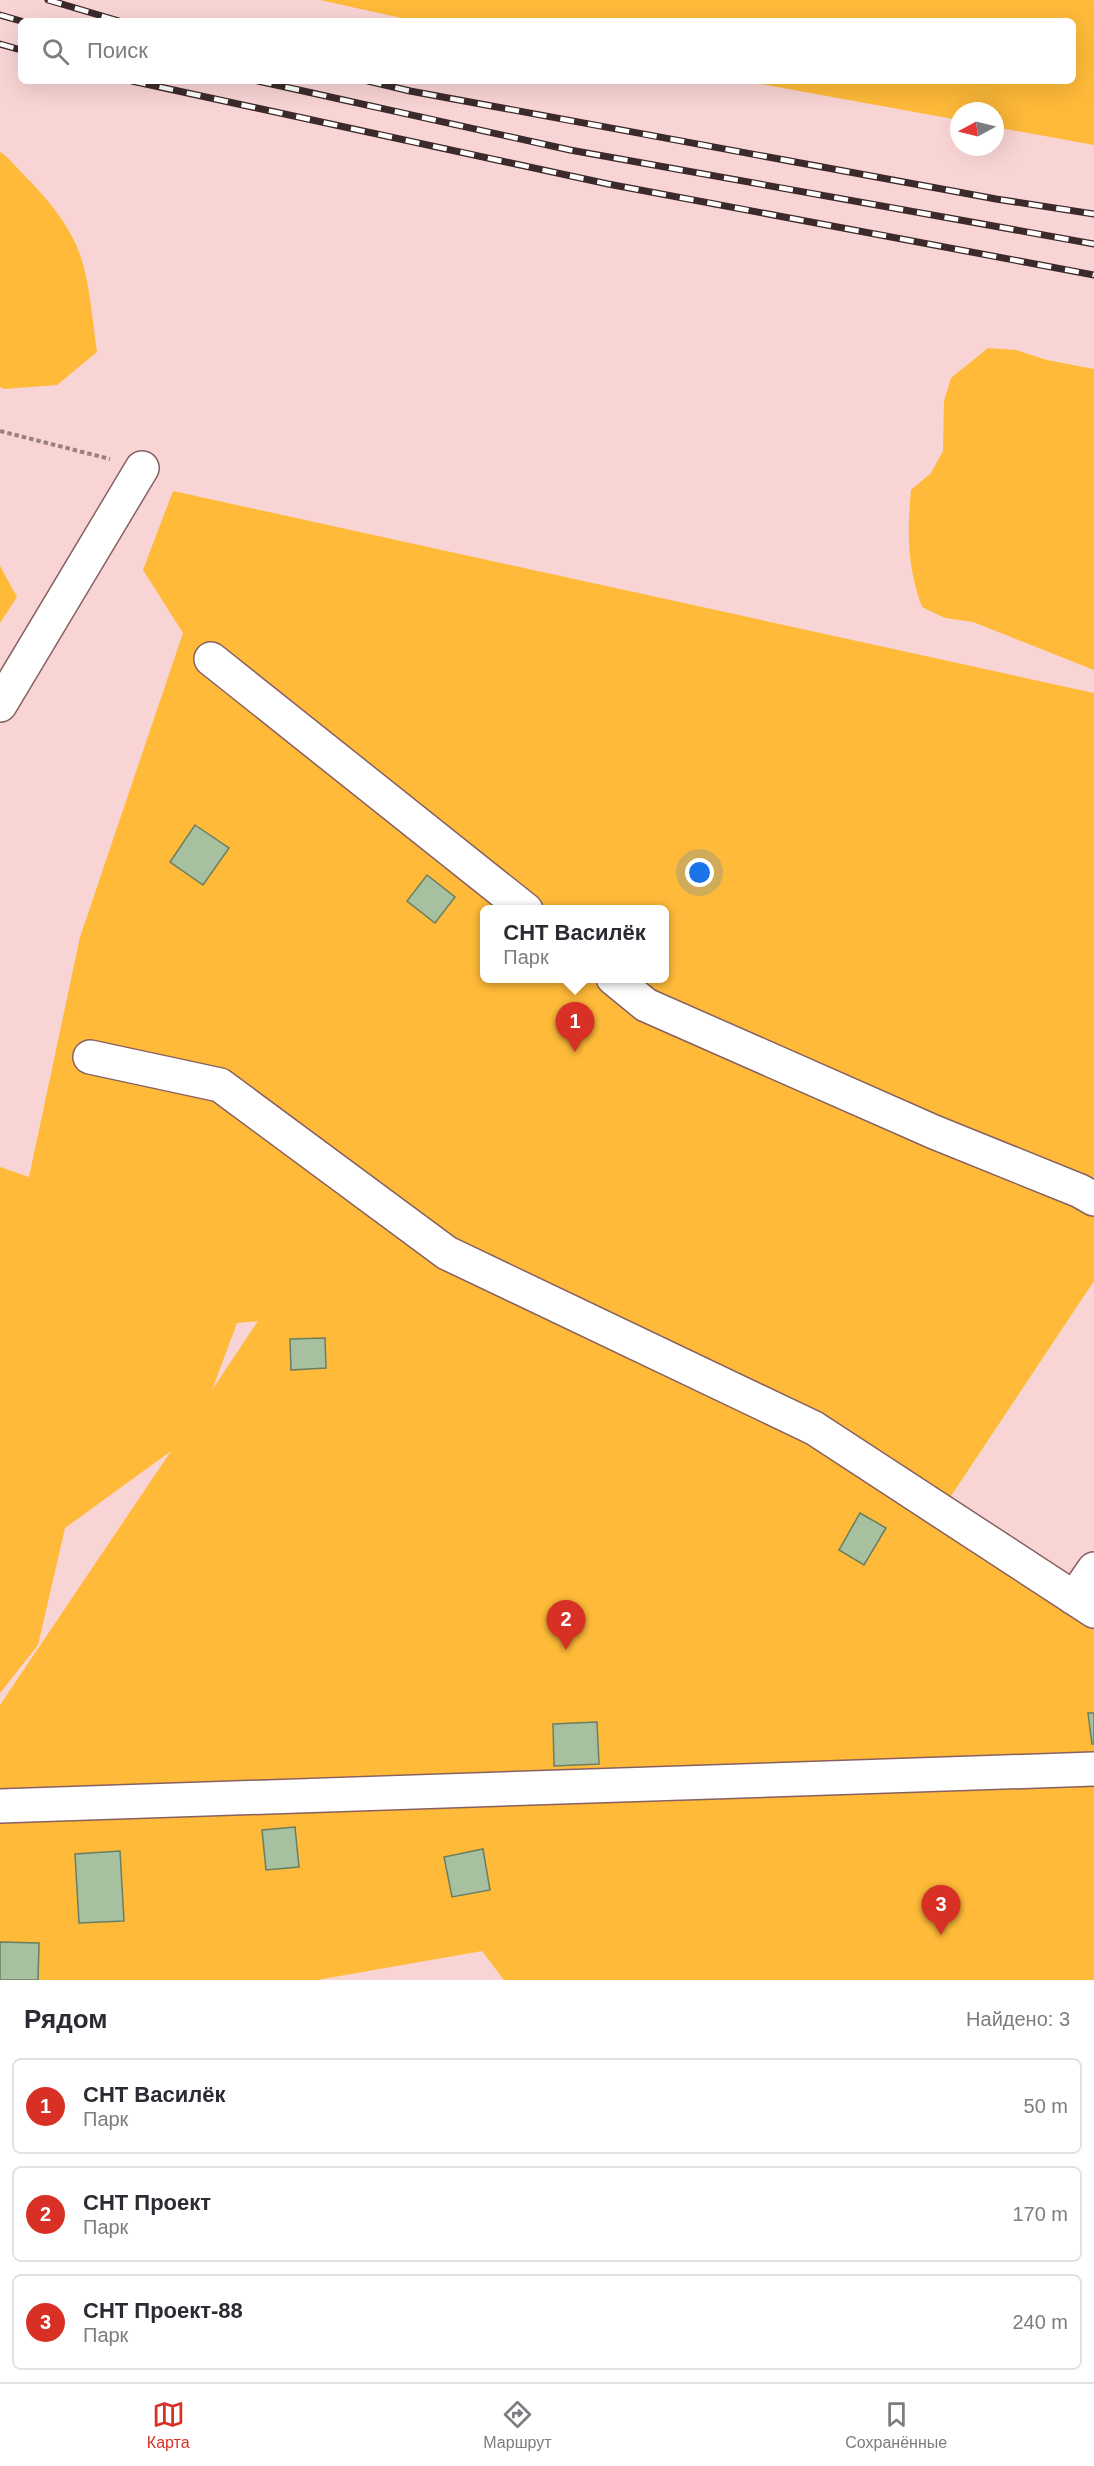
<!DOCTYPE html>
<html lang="ru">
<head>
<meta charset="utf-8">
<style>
	:root { --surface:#fff; --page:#f7f7f7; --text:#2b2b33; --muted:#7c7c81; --line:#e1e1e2; --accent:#d93025 }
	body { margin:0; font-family:Arial,sans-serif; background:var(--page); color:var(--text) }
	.compass { position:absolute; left:950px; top:102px; width:54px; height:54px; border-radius:50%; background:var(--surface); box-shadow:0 6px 24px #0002; rotate:263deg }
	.you { position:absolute; left:700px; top:873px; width:21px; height:21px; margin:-15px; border:4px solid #fff; border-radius:50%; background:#1a73e8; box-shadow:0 0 0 9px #1a73e833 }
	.badge { display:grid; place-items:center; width:39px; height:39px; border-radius:50%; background:var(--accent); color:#fff; font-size:20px; font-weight:700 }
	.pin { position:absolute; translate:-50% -50px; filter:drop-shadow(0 2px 3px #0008) }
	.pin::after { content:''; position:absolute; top:32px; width:21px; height:18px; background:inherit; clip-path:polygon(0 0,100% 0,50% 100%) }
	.popup { position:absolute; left:480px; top:905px; width:189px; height:78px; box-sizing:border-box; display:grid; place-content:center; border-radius:9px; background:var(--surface); filter:drop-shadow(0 2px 4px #0005); font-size:20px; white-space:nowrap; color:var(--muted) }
	.popup b { font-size:22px; color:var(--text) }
	.popup::after { content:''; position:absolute; left:50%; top:100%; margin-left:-12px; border:12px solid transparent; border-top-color:var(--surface) }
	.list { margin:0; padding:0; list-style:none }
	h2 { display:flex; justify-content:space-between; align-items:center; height:78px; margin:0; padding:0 24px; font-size:26px }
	h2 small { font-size:20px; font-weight:400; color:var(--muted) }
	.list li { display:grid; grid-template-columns:39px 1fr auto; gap:18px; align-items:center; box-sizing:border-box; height:96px; margin:0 12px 12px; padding:0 12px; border:2px solid var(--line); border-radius:9px }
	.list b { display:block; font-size:22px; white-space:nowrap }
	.list p { margin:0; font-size:20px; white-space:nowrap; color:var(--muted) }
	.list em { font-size:20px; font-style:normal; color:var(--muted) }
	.icon { flex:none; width:33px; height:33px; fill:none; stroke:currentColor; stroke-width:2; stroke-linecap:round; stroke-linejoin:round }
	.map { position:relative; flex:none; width:1094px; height:1980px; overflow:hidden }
	.search { position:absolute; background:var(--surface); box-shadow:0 6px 24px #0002; left:18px; right:18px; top:18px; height:66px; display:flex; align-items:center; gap:15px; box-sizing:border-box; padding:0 21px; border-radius:9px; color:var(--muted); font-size:22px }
	.sheet { height:402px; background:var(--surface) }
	nav { display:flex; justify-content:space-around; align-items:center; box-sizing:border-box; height:84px; border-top:2px solid var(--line); background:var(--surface); font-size:16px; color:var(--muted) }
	nav a { display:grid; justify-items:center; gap:3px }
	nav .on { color:var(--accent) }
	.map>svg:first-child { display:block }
	.green { fill:#feba38; fill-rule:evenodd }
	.building { fill:#a7c0a0; stroke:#687f61; stroke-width:1.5 }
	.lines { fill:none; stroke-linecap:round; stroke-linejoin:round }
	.minor-casing { stroke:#886060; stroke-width:36 }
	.path { stroke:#9b8080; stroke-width:4; stroke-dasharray:4.5 3; stroke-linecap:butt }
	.minor { stroke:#fff; stroke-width:33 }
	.rail-casing { stroke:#3c2a2a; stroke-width:7 }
	.rail { stroke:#fff; stroke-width:4.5; stroke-dasharray:14; stroke-linecap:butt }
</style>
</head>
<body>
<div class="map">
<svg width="1094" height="1980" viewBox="0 0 1094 1980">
	<rect width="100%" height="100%" fill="#f9d4d4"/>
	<g class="green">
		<path d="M320,0H1094V145L995,127V111H959V120L744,81H1073V21H415Z"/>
		<path d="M0,152L6,156C32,184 62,211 77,247C90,278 92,319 97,352L57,385L4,389L0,387Z"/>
		<path d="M988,348L1016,350L1047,360L1094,369V670L973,622L945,618L922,607C907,566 907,533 911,490L931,473L943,451L944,401L951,378Z"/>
		<path d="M173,491L1094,693V1281L941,1511L1094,1594V1980H504L482,1951L317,1980H0V1705L171,1451L65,1528L38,1645L0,1693V1167L29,1177L80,937L183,633L143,570ZM485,910H665V978H485ZM258,1321L212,1390L237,1323Z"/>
		<path d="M0,566L17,597L0,623Z"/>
	</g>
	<g class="building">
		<path d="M195,825L229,848L203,885L170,862Z"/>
		<path d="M427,875L455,897L435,923L407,901Z"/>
		<path d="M325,1338L326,1368L291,1370L290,1339Z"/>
		<path d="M860,1513L886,1528L864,1565L839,1550Z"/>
		<path d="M1088,1713H1094V1744H1092Z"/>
		<path d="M597,1722L599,1764L554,1766L553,1724Z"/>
		<path d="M295,1827L299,1867L266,1870L262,1830Z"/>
		<path d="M483,1849L490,1890L452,1897L444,1857Z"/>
		<path d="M120,1851L124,1921L79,1923L75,1854Z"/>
		<path d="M0,1942L39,1943L38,1980H0Z"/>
	</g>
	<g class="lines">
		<g class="minor-casing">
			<g id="minor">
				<path d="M211,659L526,910"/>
				<path d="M0,705L142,468"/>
				<path d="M613,978L646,1005L934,1132L1080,1191L1094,1199"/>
				<path d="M90,1057L220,1085L447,1253L814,1428L1094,1611"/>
				<path d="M1074,1598L1094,1569"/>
				<path d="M0,1806L1094,1769"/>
			</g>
		</g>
		<path class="path" d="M0,431L110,459"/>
		<use href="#minor" class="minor"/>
		<g class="rail-casing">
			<g id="rail">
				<path d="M48,0L119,21"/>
				<path d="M0,15L21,21"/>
				<path d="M0,44L21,50"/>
				<path d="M132,81L608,184L1094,275"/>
				<path d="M258,81L570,150L1094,244"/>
				<path d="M368,81L410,91L996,199L1094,214"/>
			</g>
		</g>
		<use href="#rail" class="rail"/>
	</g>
</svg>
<svg class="compass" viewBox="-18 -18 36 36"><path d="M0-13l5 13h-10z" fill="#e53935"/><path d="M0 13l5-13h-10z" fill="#7c7c81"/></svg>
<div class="you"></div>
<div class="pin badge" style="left:575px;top:1052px">1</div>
<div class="popup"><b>СНТ Василёк</b>Парк</div>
<div class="pin badge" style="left:566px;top:1650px">2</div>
<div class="pin badge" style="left:941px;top:1935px">3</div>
<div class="search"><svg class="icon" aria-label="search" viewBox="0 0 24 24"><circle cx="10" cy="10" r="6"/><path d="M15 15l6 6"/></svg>Поиск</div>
</div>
<section class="sheet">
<h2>Рядом<small>Найдено: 3</small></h2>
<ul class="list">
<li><span class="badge">1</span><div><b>СНТ Василёк</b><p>Парк</p></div><em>50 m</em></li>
<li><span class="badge">2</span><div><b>СНТ Проект</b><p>Парк</p></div><em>170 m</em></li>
<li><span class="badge">3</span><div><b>СНТ Проект-88</b><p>Парк</p></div><em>240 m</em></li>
</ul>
</section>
<nav>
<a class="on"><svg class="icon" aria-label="map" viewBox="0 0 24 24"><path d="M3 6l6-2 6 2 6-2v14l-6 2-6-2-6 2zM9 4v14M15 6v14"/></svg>Карта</a>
<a><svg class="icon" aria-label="directions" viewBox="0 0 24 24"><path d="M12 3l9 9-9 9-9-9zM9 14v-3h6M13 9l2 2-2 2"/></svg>Маршрут</a>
<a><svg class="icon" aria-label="saved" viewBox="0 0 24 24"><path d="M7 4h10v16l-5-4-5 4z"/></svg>Сохранённые</a>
</nav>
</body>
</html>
